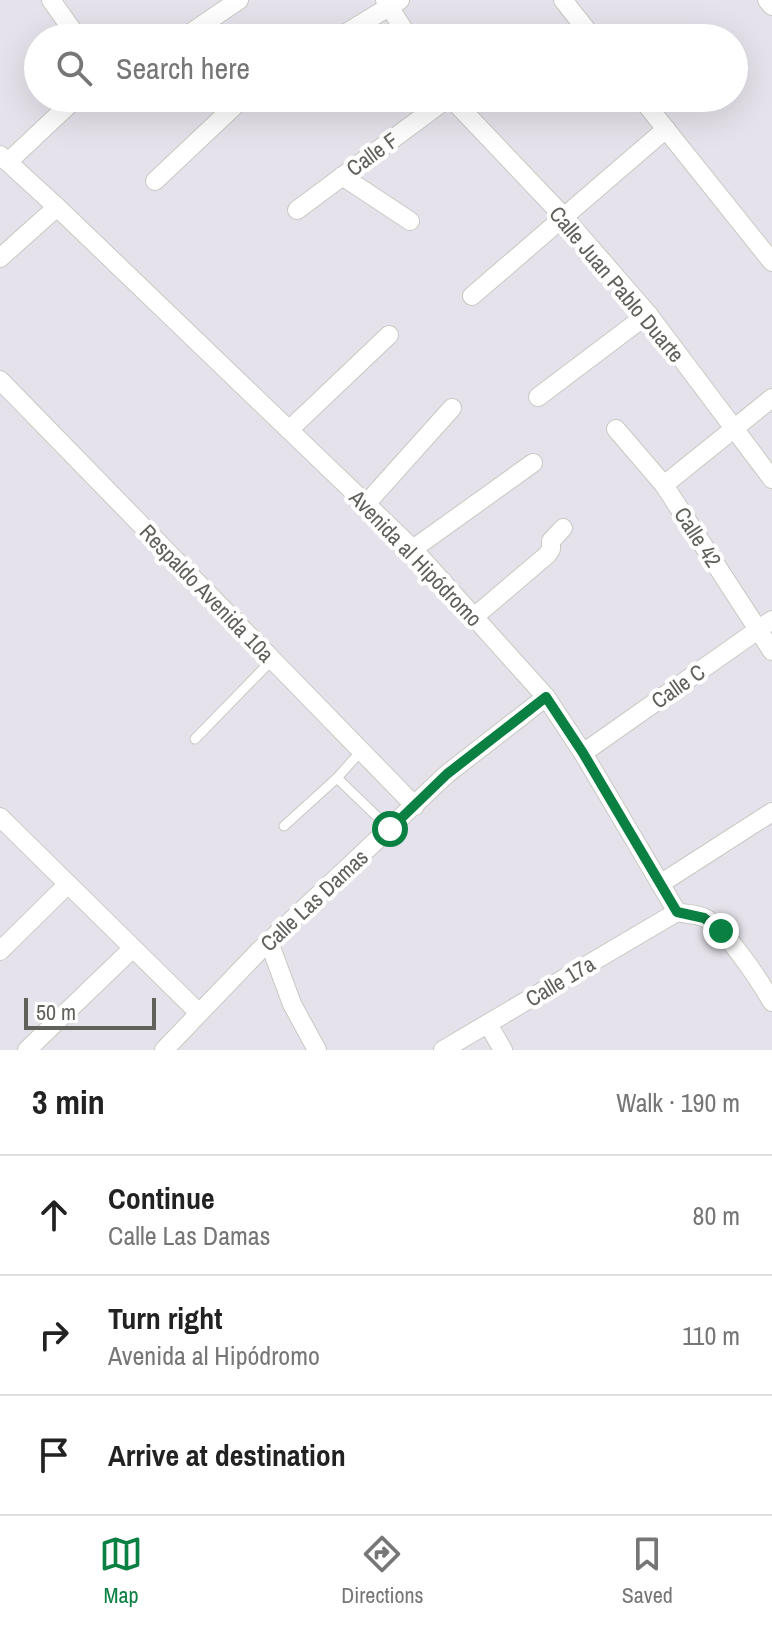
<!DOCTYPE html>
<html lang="en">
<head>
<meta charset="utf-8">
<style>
	:root { --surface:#fff; --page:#f2f2f2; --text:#222; --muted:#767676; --line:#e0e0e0; --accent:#0b8043 }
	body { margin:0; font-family:"Archivo Narrow",sans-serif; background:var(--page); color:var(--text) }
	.scale { position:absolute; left:24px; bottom:20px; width:132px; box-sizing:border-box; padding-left:8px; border:4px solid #60615a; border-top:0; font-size:22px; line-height:28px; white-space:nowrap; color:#60615a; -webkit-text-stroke:6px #fff; paint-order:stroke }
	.stop { position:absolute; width:24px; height:24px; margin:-18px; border:6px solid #0b8043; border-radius:50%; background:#fff }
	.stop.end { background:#0b8043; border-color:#fff; box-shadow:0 2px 8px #0008 }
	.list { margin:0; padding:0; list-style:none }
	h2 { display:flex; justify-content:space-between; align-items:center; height:104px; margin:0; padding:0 32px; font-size:34px }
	h2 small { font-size:26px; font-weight:400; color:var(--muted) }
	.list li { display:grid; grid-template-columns:52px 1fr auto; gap:24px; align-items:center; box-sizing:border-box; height:120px; padding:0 32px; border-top:2px solid var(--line) }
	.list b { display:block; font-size:30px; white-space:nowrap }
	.list p { margin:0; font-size:26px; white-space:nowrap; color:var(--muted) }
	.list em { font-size:26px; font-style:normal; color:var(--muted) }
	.icon { flex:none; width:44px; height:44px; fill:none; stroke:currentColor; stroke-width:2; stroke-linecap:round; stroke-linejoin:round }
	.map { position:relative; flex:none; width:772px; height:1050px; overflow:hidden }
	.search { position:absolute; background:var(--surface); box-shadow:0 8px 32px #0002; left:24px; right:24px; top:24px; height:88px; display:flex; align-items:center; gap:20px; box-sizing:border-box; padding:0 28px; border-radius:44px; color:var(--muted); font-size:30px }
	.sheet { height:464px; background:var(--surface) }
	nav { display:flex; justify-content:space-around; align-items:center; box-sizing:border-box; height:112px; border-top:2px solid var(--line); background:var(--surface); font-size:22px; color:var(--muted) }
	nav a { display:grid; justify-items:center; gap:4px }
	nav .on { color:var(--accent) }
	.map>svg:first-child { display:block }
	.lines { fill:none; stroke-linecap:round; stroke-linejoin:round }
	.lane-casing { stroke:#c8c9c3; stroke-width:11 }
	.street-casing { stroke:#c8c9c3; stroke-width:20 }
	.lane { stroke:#fff; stroke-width:9 }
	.street { stroke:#fff; stroke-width:18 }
	.route { stroke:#0b8043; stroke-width:10 }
	.labels { text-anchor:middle; stroke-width:8; stroke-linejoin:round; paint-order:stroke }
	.street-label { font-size:22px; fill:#60615a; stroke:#fff }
</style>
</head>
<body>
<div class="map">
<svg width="772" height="1050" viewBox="0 0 772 1050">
	<rect width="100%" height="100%" fill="#e5e2eb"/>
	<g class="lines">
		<g class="lane-casing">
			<g id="lane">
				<path d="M195,739L272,660"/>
				<path d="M361,751L337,778L390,829"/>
				<path d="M284,826L337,778"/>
			</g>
		</g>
		<g class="street-casing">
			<g id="street">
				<path d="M51,0L78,38"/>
				<path d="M385,0L409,38"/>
				<path d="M563,0L593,38"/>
				<path d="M767,0L772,6"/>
				<path d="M183,38L239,0"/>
				<path d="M338,38L400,0"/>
				<path d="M451,98L563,216L648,314L772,479"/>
				<path d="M641,98L772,262"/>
				<path d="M0,155L57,207L413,549L546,697L583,753L677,912C685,914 695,914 703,917C724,926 760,981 772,1002"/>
				<path d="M8,162L76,98"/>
				<path d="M342,176L410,221"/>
				<path d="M155,181L243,98"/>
				<path d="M297,210L448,98"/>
				<path d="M0,258L57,207"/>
				<path d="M472,296L666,129"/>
				<path d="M0,380L415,806"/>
				<path d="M538,397L648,314"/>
				<path d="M616,429L664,485L772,651"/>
				<path d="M289,430L389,335"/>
				<path d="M664,485L772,398"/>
				<path d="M366,504L452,408"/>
				<path d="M413,549L533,463"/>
				<path d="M474,617L547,555L551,549V541L563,528"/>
				<path d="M583,753L772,620"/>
				<path d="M0,817L199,1013"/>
				<path d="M660,884L772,812"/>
				<path d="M269,942L292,1004L317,1050"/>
				<path d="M0,951L68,884"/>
				<path d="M488,1024L503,1050"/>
				<path d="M27,1050L133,948"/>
				<path d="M164,1050L260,950L447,774L546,697"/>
				<path d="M443,1050L677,912"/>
			</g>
		</g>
		<use href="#lane" class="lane"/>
		<use href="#street" class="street"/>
	</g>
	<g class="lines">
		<path class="route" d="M390,829L447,774L546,697L583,753L677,912L704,918L721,931"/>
	</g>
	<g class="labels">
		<g class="street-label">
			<text transform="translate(372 154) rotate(-36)" y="8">Calle F</text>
			<text transform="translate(617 284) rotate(50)" y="8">Calle Juan Pablo Duarte</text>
			<text transform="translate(698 537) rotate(57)" y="8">Calle 42</text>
			<text transform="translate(416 558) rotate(46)" y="8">Avenida al Hipódromo</text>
			<text transform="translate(207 593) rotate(46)" y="8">Respaldo Avenida 10a</text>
			<text transform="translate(678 686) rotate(-35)" y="8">Calle C</text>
			<text transform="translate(314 900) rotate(-43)" y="8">Calle Las Damas</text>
			<text transform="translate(560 981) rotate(-31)" y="8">Calle 17a</text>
		</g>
	</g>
</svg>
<div class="scale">50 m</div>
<div class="stop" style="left:390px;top:829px"></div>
<div class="stop end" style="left:721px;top:931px"></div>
<div class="search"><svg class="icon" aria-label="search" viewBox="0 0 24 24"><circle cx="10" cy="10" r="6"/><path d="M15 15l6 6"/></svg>Search here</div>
</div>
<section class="sheet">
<h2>3 min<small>Walk · 190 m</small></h2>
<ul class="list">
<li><svg class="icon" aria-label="ahead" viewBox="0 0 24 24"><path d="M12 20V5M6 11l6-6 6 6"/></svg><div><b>Continue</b><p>Calle Las Damas</p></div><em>80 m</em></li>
<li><svg class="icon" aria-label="right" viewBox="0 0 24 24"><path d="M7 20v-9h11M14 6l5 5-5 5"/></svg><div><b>Turn right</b><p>Avenida al Hipódromo</p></div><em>110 m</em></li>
<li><svg class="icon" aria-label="arrive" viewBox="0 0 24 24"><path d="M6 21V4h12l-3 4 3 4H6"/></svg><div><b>Arrive at destination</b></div></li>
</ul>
</section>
<nav>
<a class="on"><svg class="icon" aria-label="map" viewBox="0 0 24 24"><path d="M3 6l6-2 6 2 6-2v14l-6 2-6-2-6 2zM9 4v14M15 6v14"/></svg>Map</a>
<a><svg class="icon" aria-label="directions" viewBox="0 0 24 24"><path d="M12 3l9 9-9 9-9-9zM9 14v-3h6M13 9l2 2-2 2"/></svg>Directions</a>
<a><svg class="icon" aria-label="saved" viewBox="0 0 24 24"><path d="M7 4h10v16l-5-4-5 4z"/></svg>Saved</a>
</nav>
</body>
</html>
